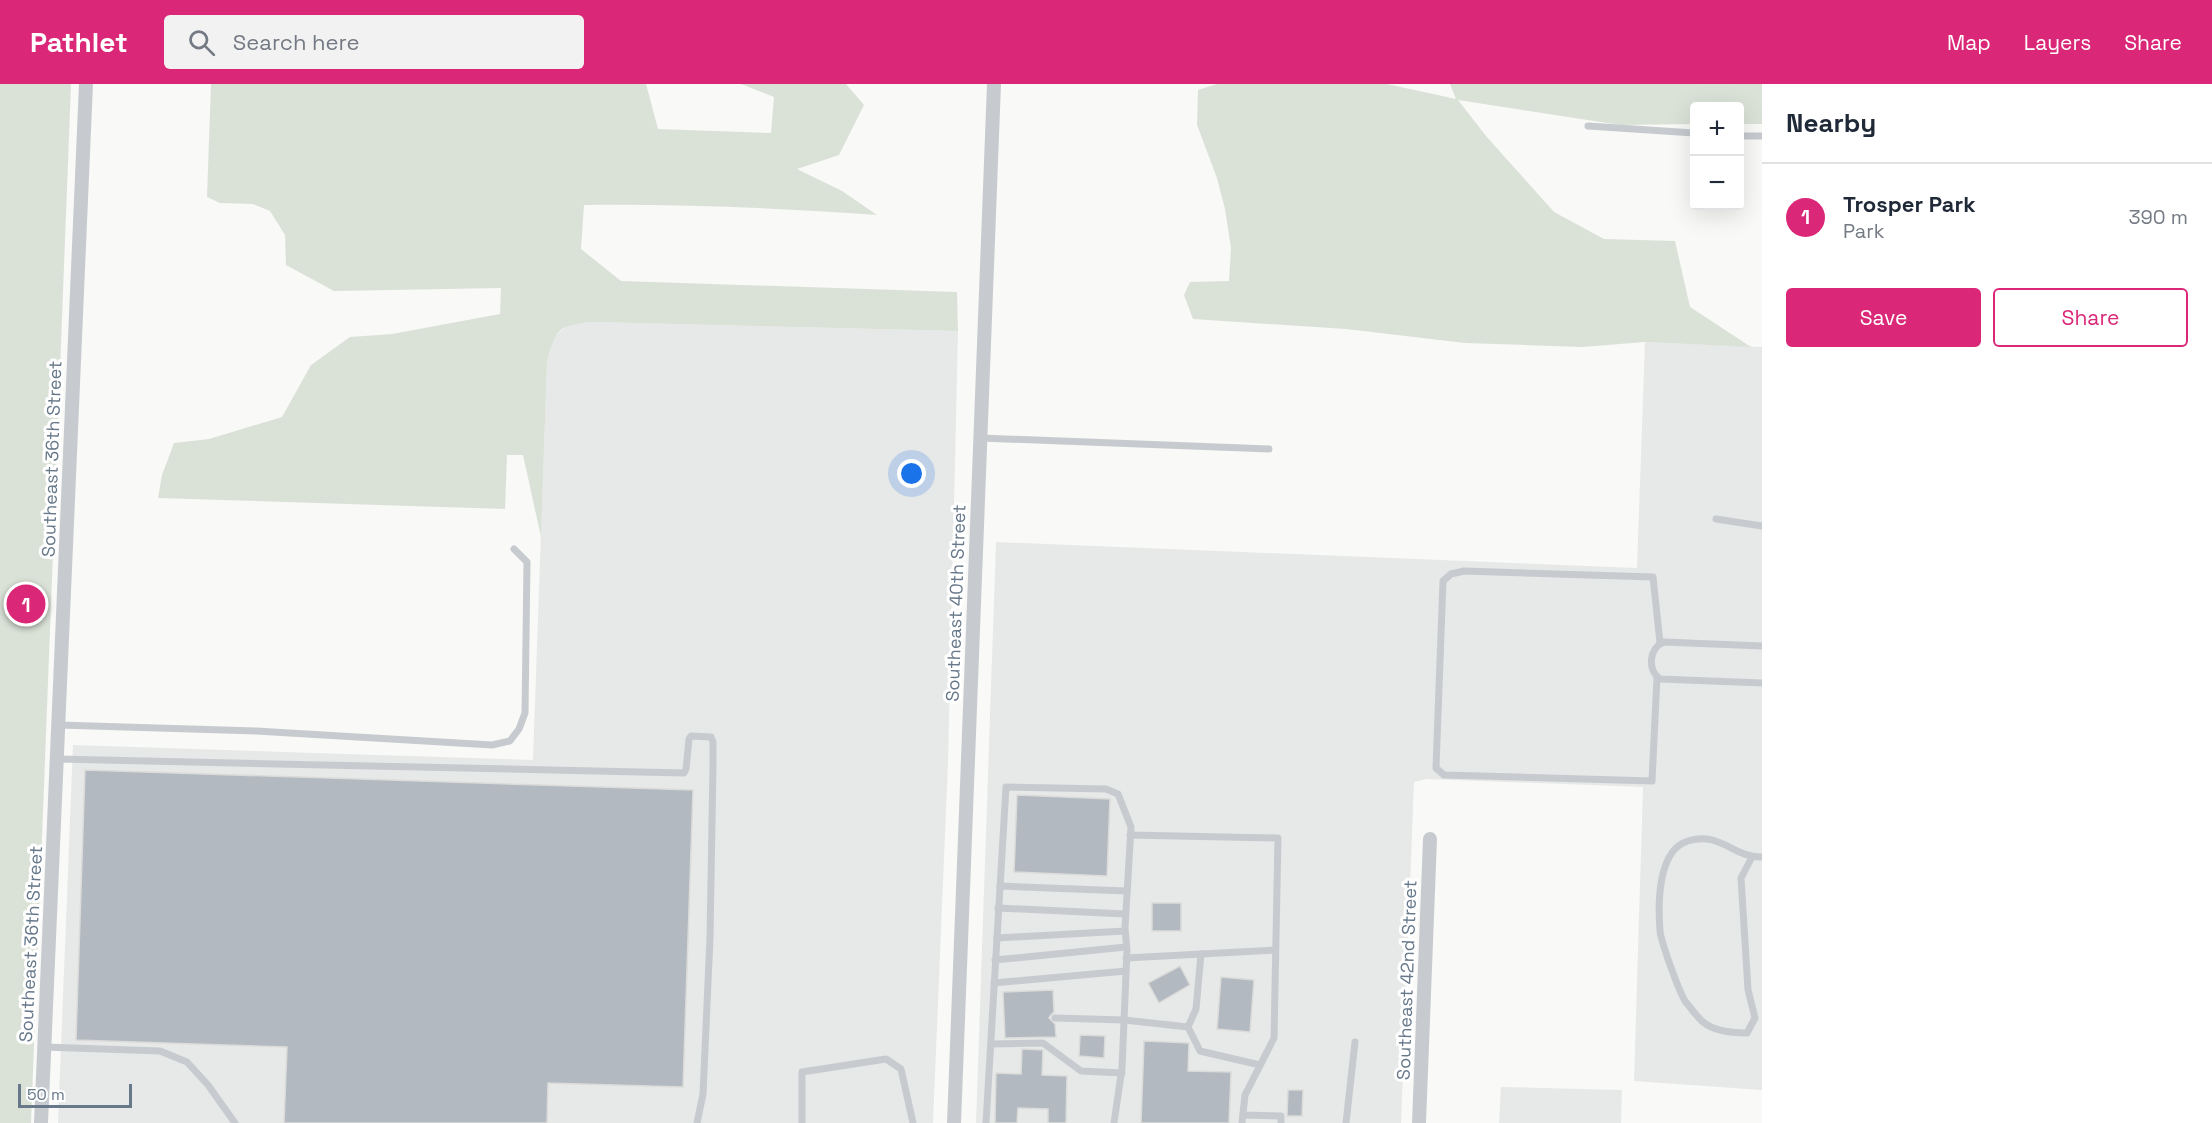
<!DOCTYPE html>
<html lang="en">
<head>
<meta charset="utf-8">
<style>
	:root { --surface:#fff; --page:#f2f2f3; --text:#1f2937; --muted:#747a83; --line:#e0e1e3; --accent:#db2777 }
	body { margin:0; font-family:"Space Grotesk",sans-serif; background:var(--page); color:var(--text) }
	.controls { position:absolute; right:18px; top:18px; display:grid; overflow:hidden; border-radius:6px; box-shadow:0 6px 24px #0002 }
	.controls button { width:54px; height:54px; display:grid; place-items:center; padding:0; border:0; border-bottom:2px solid var(--line); background:var(--surface); color:var(--text); font:30px sans-serif }
	.scale { position:absolute; left:18px; bottom:15px; width:114px; box-sizing:border-box; padding-left:6px; border:3px solid #66788a; border-top:0; font-size:16px; line-height:21px; white-space:nowrap; color:#66788a; -webkit-text-stroke:4px #fff; paint-order:stroke }
	.you { position:absolute; left:912px; top:390px; width:21px; height:21px; margin:-15px; border:4px solid #fff; border-radius:50%; background:#1a73e8; box-shadow:0 0 0 9px #1a73e833 }
	.badge { display:grid; place-items:center; width:39px; height:39px; border-radius:50%; background:var(--accent); color:#fff; font-size:20px; font-weight:700 }
	.pin { position:absolute; translate:-50% -50%; border:3px solid #fff; box-shadow:0 2px 6px #0006 }
	.list { margin:0; padding:0; list-style:none }
	h2 { display:flex; justify-content:space-between; align-items:center; height:78px; margin:0; padding:0 24px; font-size:26px }
	h2 small { font-size:20px; font-weight:400; color:var(--muted) }
	.list li { display:grid; grid-template-columns:39px 1fr auto; gap:18px; align-items:center; box-sizing:border-box; height:108px; padding:0 24px; border-top:2px solid var(--line) }
	.list b { display:block; font-size:22px; white-space:nowrap }
	.list p { margin:0; font-size:20px; white-space:nowrap; color:var(--muted) }
	.list em { font-size:20px; font-style:normal; color:var(--muted) }
	.actions { display:flex; gap:12px; padding:18px 24px }
	.actions a { flex:1; padding:14px 0; border:2px solid var(--accent); border-radius:6px; text-align:center; font-size:21px; color:var(--accent) }
	.actions .main { background:var(--accent); color:#fff }
	.icon { flex:none; width:33px; height:33px; fill:none; stroke:currentColor; stroke-width:2; stroke-linecap:round; stroke-linejoin:round }
	.map { position:relative; flex:none; width:1762px; height:1039px; overflow:hidden }
	header { display:flex; align-items:center; gap:36px; box-sizing:border-box; height:84px; padding:0 30px; background:var(--accent); color:#fff }
	header strong { font-size:28px }
	nav { display:flex; gap:33px; margin-inline-start:auto; font-size:21px }
	.search { width:420px; height:54px; background:var(--page); display:flex; align-items:center; gap:15px; box-sizing:border-box; padding:0 21px; border-radius:6px; color:var(--muted); font-size:22px }
	main { display:flex }
	aside { flex:1; background:var(--surface) }
	.map>svg:first-child { display:block }
	.built { fill:#e7e8e8 }
	.green { fill:#dae2d7 }
	.building { fill:#b2b9c0; stroke:#dbdbd9; stroke-width:1.5 }
	.lines { fill:none; stroke-linecap:round; stroke-linejoin:round }
	.lane { stroke:#c7cbcf; stroke-width:7 }
	.street { stroke:#c7cbcf; stroke-width:14 }
	.labels { text-anchor:middle; stroke-width:6; stroke-linejoin:round; paint-order:stroke }
	.street-label { font-size:18px; fill:#66788a; stroke:#fff }
</style>
</head>
<body>
<header>
<strong>Pathlet</strong>
<div class="search"><svg class="icon" aria-label="search" viewBox="0 0 24 24"><circle cx="10" cy="10" r="6"/><path d="M15 15l6 6"/></svg>Search here</div>
<nav><a>Map</a><a>Layers</a><a>Share</a></nav>
</header>
<main>
<div class="map">
<svg width="1762" height="1039" viewBox="0 0 1762 1039">
	<rect width="100%" height="100%" fill="#f9f9f7"/>
	<g class="built">
		<path d="M593,238L958,247L948,678L933,1039H58L73,661L533,676L547,279L553,254L569,240Z"/>
		<path d="M1645,258L1762,263V1006L1634,997L1643,703L1427,695L1414,698L1401,1039H976L996,458L1637,484Z"/>
		<path d="M1501,1003L1622,1006L1621,1039H1499Z"/>
	</g>
	<g class="green">
		<path d="M0,0H71L31,1039H0Z"/>
		<path d="M211,0H646L658,45L771,49L774,13L741,0H846L864,21L839,71L797,85L842,107L877,131C779,124 682,120 584,121L581,165L621,197L957,208L958,247L593,238C558,241 555,245 547,279L541,453L523,371H507L505,425L158,414L162,391L174,359L209,355L282,333L311,281L350,253L392,250L500,230L501,204L334,207L286,181L285,151L270,127L253,120L220,119L207,113Z"/>
		<path d="M1217,0H1387L1456,15L1450,0H1762V40H1740V22H1694V40L1620,41L1458,16L1486,52L1554,128L1604,155L1675,157L1690,223L1751,263L1645,258L1582,263L1465,259L1346,245L1193,235L1184,211L1190,198L1229,197L1231,164L1225,125L1217,94L1197,41L1198,6Z"/>
	</g>
	<g class="building">
		<path d="M85,686L693,706L683,1003L548,999L547,1039H284L287,963L76,956Z"/>
		<path d="M1017,711L1110,715L1107,792L1014,788Z"/>
		<rect x="1152" y="819" width="29" height="28"/>
		<path d="M1180,882L1190,901L1159,919L1148,899Z"/>
		<path d="M1221,893L1254,896L1250,948L1217,945Z"/>
		<path d="M1053,906L1054,928L1051,931L1049,934L1055,940L1056,953L1005,954L1003,908Z"/>
		<path d="M1080,951L1105,952L1104,974L1079,972Z"/>
		<path d="M1144,957L1189,959L1188,987L1231,988L1229,1039H1141Z"/>
		<path d="M1022,965L1043,966L1042,991L1067,992L1066,1039H1048V1025L1018,1024L1017,1039H995L996,989L1021,990Z"/>
		<path d="M1288,1006H1303L1302,1032H1287Z"/>
	</g>
	<g class="lines">
		<g class="lane">
			<path d="M1588,42L1694,49"/>
			<path d="M1740,52H1762"/>
			<path d="M981,354L1269,365"/>
			<path d="M1716,435L1762,442"/>
			<path d="M1762,562L1664,558C1649,564 1647,586 1660,595L1762,599"/>
			<path d="M1657,593L1652,697L1444,691L1436,684L1443,497L1451,490L1464,487L1653,493L1660,559"/>
			<path d="M59,641L256,647L492,661L510,657L519,645L525,629L527,478L514,465"/>
			<path d="M58,675L684,689L686,685L689,655L691,652L711,653L713,658V681L710,854L703,1010L697,1039"/>
			<path d="M1130,751L1278,754L1274,954L1245,1011L1242,1039"/>
			<path d="M1752,773L1741,794L1748,906L1755,934L1747,949C1734,949 1714,947 1703,938C1697,933 1690,923 1685,917C1679,907 1661,858 1660,847C1658,822 1657,766 1688,757C1720,747 1734,774 1762,773"/>
			<path d="M1000,802L1127,807"/>
			<path d="M998,824L1125,830"/>
			<path d="M997,854L1125,847"/>
			<path d="M1201,870L1196,925L1188,943L1200,967L1260,981"/>
			<path d="M1126,874L1275,866"/>
			<path d="M995,876L1126,863"/>
			<path d="M994,899L1126,887"/>
			<path d="M1055,934L1124,936L1188,943"/>
			<path d="M991,960L1043,959L1081,987L1122,989"/>
			<path d="M44,963L160,967L187,978L208,1001L235,1039"/>
			<path d="M1243,1031L1281,1032V1039"/>
			<path d="M802,1039V988L886,975L901,985L913,1039"/>
			<path d="M986,1039L1006,703L1106,705L1118,710L1131,743L1125,844L1127,866L1122,984L1114,1039"/>
			<path d="M1346,1039L1355,958"/>
		</g>
		<g class="street">
			<path d="M41,1039L86,0"/>
			<path d="M954,1039L994,0"/>
			<path d="M1419,1039L1430,755"/>
		</g>
	</g>
	<g class="labels">
		<g class="street-label">
			<text transform="translate(52 375) rotate(-88)" y="6">Southeast 36th Street</text>
			<text transform="translate(956 519) rotate(-88)" y="6">Southeast 40th Street</text>
			<text transform="translate(31 860) rotate(-87)" y="6">Southeast 36th Street</text>
			<text transform="translate(1407 896) rotate(-88)" y="6">Southeast 42nd Street</text>
		</g>
	</g>
</svg>
<div class="controls">
<button>+</button>
<button>−</button>
</div>
<div class="scale">50 m</div>
<div class="you"></div>
<div class="pin badge" style="left:26px;top:520px">1</div>
</div>
<aside>
<h2>Nearby<small></small></h2>
<ul class="list">
<li><span class="badge">1</span><div><b>Trosper Park</b><p>Park</p></div><em>390 m</em></li>
</ul>
<div class="actions"><a class="main">Save</a><a>Share</a></div>
</aside>
</main>
</body>
</html>
